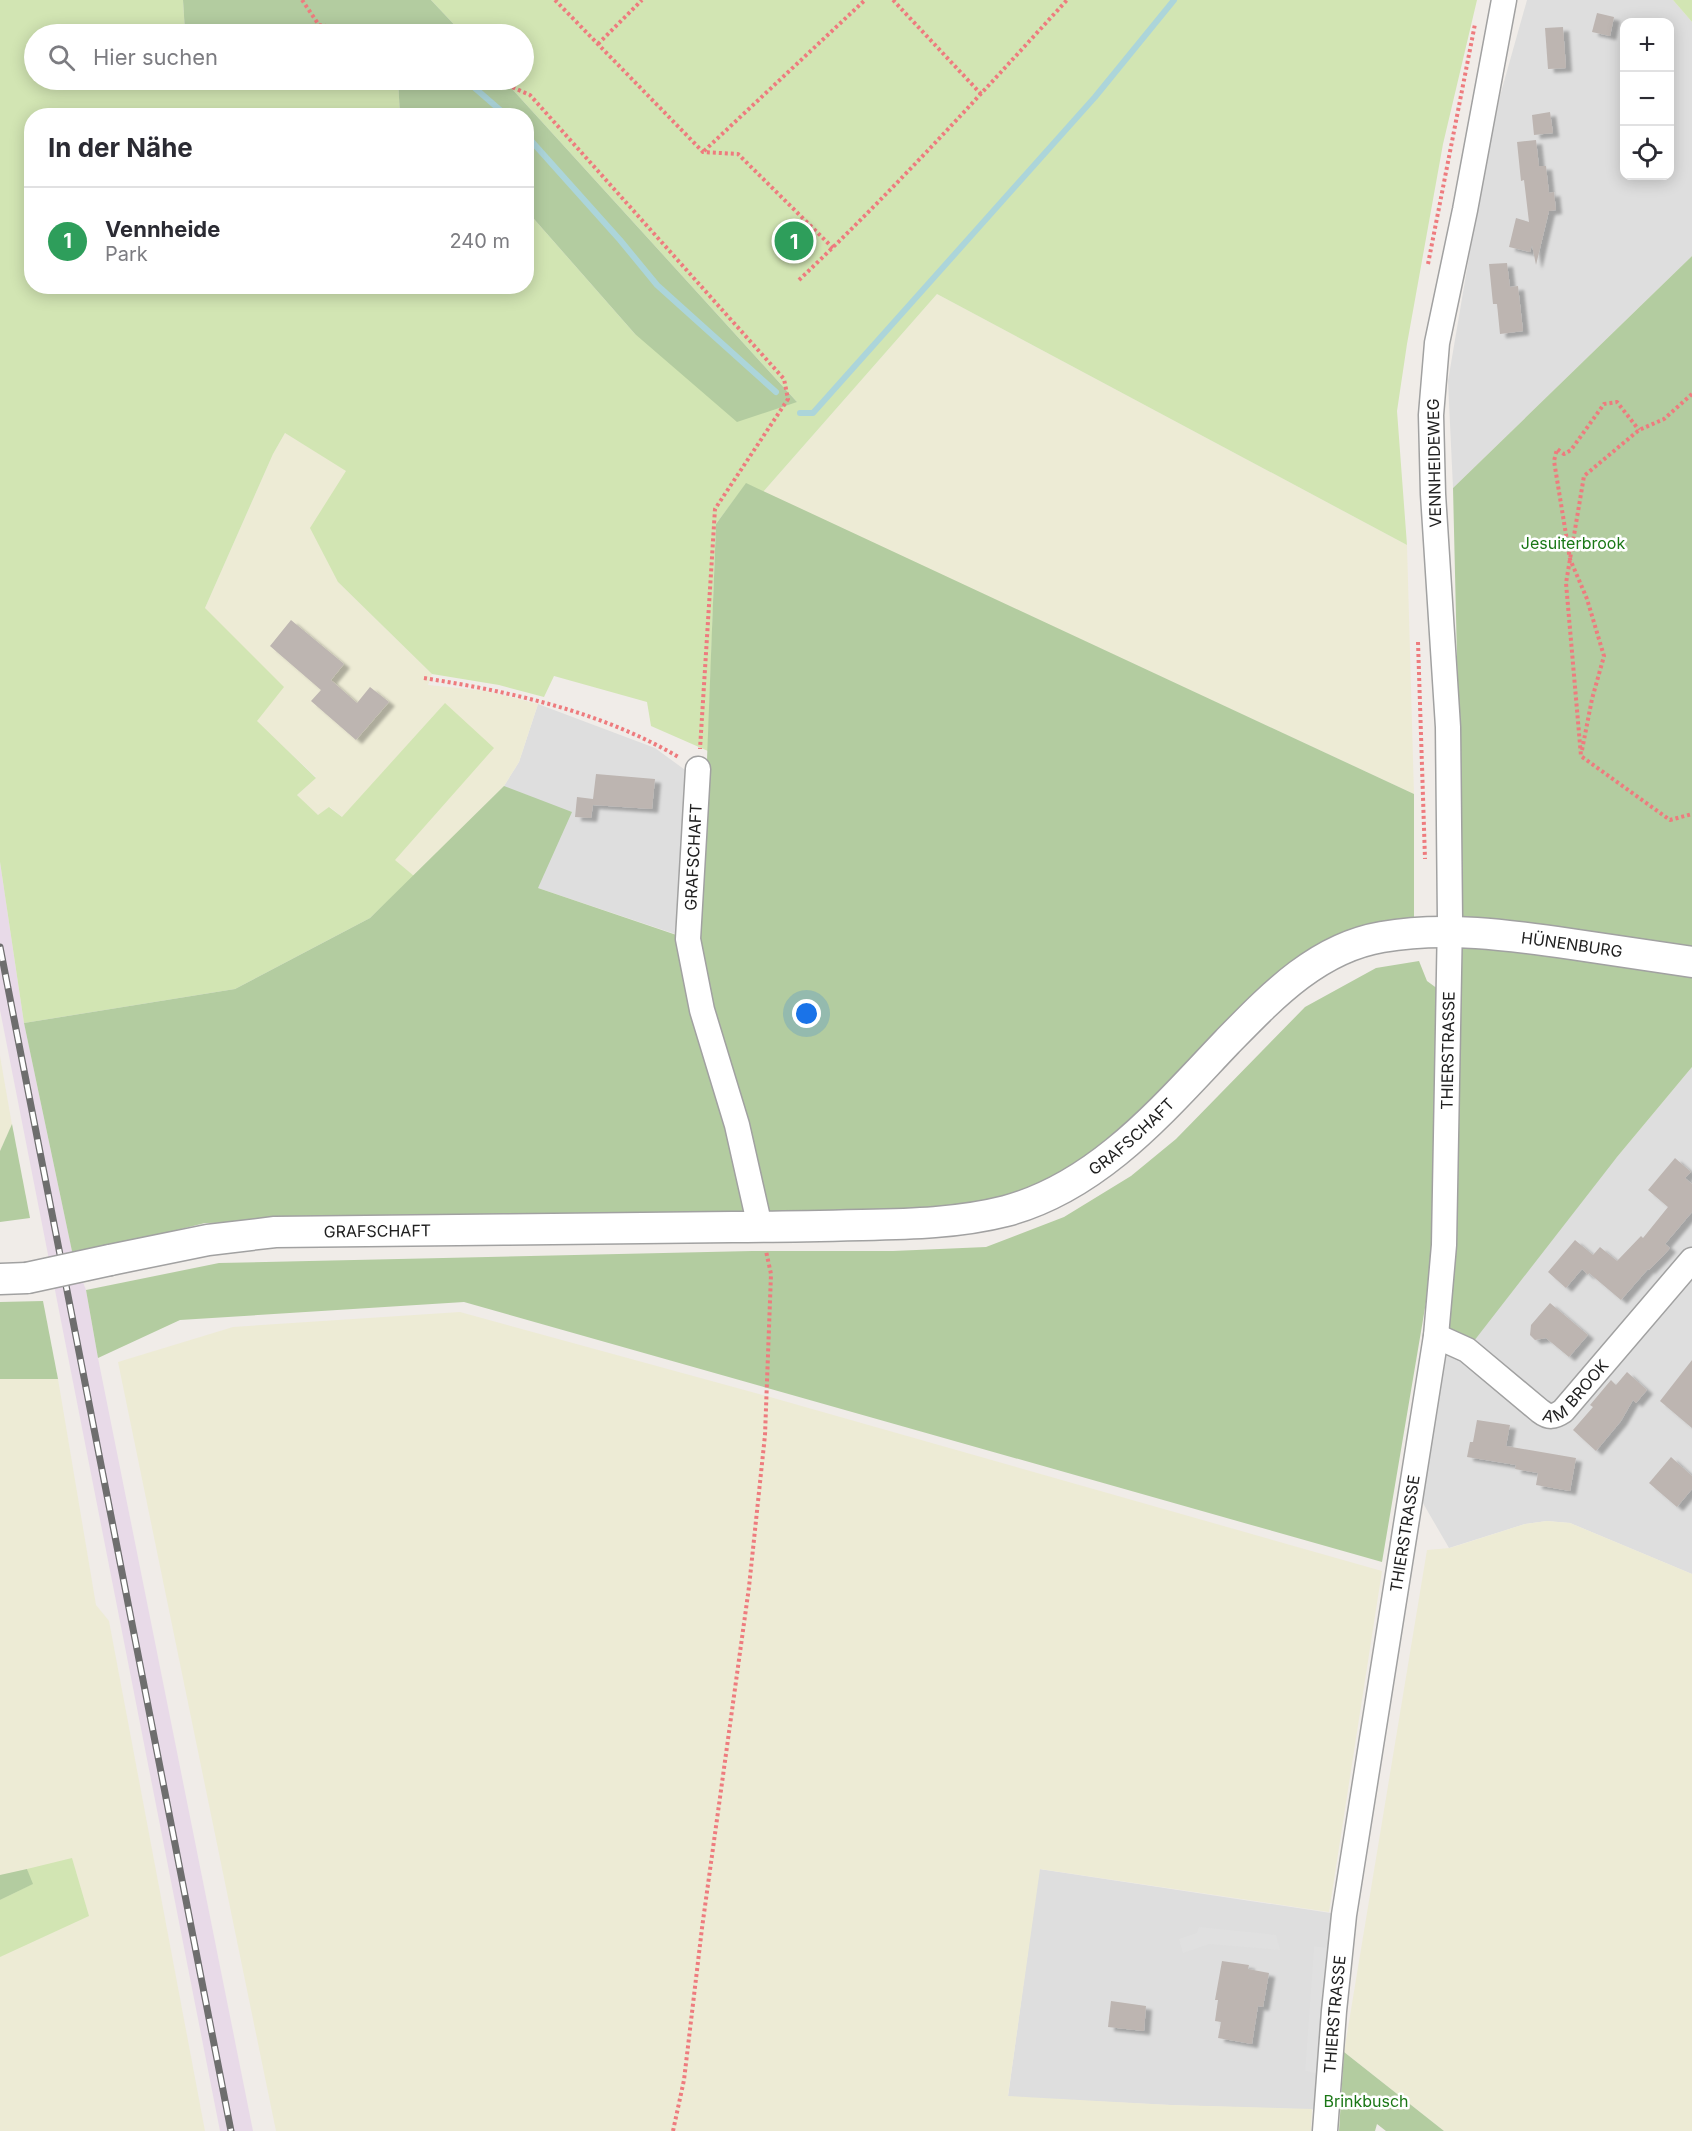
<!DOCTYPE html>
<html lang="de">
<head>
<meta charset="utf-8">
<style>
	:root { --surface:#fff; --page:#f2f2f3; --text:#2b2b33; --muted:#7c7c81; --line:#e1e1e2; --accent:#bf1229 }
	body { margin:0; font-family:Inter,sans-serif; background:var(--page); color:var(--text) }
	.controls { position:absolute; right:18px; top:18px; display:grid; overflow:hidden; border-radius:12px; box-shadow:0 3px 15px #0003 }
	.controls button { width:54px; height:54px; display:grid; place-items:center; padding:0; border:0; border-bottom:2px solid var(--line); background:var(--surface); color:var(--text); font:30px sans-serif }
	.you { position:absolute; left:807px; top:1014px; width:21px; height:21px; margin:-15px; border:4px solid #fff; border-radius:50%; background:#1a73e8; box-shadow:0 0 0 9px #1a73e833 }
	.badge { display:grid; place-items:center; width:39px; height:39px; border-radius:50%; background:var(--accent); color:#fff; font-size:20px; font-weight:700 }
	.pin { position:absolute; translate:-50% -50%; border:3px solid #fff; box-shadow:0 2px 6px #0006 }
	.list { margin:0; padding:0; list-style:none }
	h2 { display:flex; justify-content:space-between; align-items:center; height:78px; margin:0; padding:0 24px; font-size:26px }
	h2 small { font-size:20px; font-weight:400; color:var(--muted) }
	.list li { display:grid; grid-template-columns:39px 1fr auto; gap:18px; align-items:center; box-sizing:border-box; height:108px; padding:0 24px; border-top:2px solid var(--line) }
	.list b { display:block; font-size:22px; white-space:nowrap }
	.list p { margin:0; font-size:20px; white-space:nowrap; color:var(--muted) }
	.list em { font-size:20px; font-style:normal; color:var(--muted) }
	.icon { flex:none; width:33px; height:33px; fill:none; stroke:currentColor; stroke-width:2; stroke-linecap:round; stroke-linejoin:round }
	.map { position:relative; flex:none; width:1692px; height:2131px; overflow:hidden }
	.search { position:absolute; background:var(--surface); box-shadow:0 3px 15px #0003; left:24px; top:24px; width:510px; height:66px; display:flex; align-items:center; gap:15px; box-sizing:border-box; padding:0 21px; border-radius:33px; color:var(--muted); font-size:22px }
	.panel { position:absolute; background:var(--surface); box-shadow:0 3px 15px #0003; left:24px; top:108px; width:510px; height:186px; border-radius:24px }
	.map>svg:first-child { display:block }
	.residential { fill:#dedede; fill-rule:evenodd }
	.industrial { fill:#e8dae8 }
	.farmland { fill:#edebd5 }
	.grass { fill:#d2e5b3 }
	.forest { fill:#b3cca0 }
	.parking { fill:#e0e0e0 }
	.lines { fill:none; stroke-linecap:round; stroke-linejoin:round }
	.stream { stroke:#acd5da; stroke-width:6 }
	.building { fill:#bdb5b1; filter:url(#shadow) }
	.minor-casing { stroke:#a1a1a1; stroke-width:27 }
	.tertiary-casing { stroke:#a1a1a1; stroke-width:33 }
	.path { stroke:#ee7b7e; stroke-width:4; stroke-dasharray:3 3; stroke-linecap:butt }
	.minor { stroke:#fff; stroke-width:24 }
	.tertiary { stroke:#fff; stroke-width:30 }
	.rail-casing { stroke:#6e6e6e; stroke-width:7 }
	.rail { stroke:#fff; stroke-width:4.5; stroke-dasharray:14; stroke-linecap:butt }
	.tertiary-bridge-casing { stroke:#a1a1a1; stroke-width:33; stroke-linecap:butt }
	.tertiary-bridge { stroke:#fff; stroke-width:30 }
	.labels { text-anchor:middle; stroke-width:5; stroke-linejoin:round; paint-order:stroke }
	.street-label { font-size:16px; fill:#202020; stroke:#fff }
	.park-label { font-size:16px; fill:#1a7716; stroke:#fff }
</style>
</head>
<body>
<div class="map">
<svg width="1692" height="2131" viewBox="0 0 1692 2131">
	<defs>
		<filter id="shadow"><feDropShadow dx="6" dy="4" stdDeviation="1.5" flood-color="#0004"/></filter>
	</defs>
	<rect width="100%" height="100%" fill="#f0ece8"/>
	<g class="residential">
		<path d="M1527,0H1673L1692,22V256L1453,488L1448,381L1479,198L1500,96ZM1624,22H1670V176H1624Z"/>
		<path d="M538,704L655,748L692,775L681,936L538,888L504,786L519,762Z"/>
		<path d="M1692,1067V1574L1570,1523L1547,1521L1525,1524L1449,1548L1420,1498L1445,1339L1617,1157Z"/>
		<path d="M1039,1869L1344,1915L1326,2110L1170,2105L1008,2097Z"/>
	</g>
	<path class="industrial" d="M0,862L24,1023L73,1256L86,1290L98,1358L253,2131H220L0,1010Z"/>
	<g class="farmland">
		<path d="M937,294L1407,545L1414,794L763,492Z"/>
		<path d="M285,433L347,471L338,582L432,674L428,685L487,691L538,704L519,762L504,786L414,876L330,807L318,816L297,795L316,777L256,721L205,608L273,454Z"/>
		<path d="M0,1056L12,1125L0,1151Z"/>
		<path d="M460,1312L759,1394L1382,1571L1329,1912L1040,1869L1008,2096L1170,2105L1312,2109L1311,2131H276L118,1362L233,1327Z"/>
		<path d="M0,1379H58L96,1605L109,1621L205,2131H0Z"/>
		<path d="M1547,1521L1570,1523L1692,1574V2131H1444L1344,2052L1427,1550L1450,1548L1525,1524Z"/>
	</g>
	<g class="grass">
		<path d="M0,0H183L185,32L205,34H34V80H398L400,115L32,116V286H526L527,211L635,334L797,402L504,80H524V34H463L431,0H1477L1443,144L1407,344L1397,411L1407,545L937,294L763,492L746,484L716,524L708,751L651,726L647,702L554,676L544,697L499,685L432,674L338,582L310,528L346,471L285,433L273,454L205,608L284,687L257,721L316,778L297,795L318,815L329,807L342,817L445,703L494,748L395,860L414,876L370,918L235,989L24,1023L0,862Z"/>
		<path d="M1673,0H1692V22Z"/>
		<path d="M72,1858L89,1916L0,1957V1900L32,1884L27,1869Z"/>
	</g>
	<g class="forest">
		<path d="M183,0H431L463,34H205L185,32Z"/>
		<path d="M398,80H504L797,402L737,422L635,334L527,211L526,116L400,115Z"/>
		<path d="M1692,256V1067L1617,1157L1467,1350L1445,1339L1463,914L1453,488Z"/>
		<path d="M746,483L1414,794V922L1350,932L1141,1119L1043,1186L965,1210L205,1223L73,1256L24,1023L235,989L370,918L504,786L572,812L538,888L700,943L716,524Z"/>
		<path d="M1419,961L1427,981L1442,992L1436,1243L1382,1562L464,1302L180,1320L98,1358L86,1290L219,1263L752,1251H893L986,1247L1064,1217L1131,1176L1176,1139L1305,1007L1376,968Z"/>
		<path d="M12,1124L30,1218L0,1222V1151Z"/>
		<path d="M43,1301L58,1379H0V1302Z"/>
		<path d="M27,1869L33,1884L0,1900V1875Z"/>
		<path d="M1344,2052L1444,2131H1386L1377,2124L1375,2131H1339Z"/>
	</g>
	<g class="parking">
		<path d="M1199,1927L1276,1935L1280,1950L1209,1944L1183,1953L1179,1939L1197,1933Z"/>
		<path d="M1314,1946L1331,1949L1321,2074L1305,2071Z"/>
	</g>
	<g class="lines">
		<g class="stream">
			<path d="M469,83L507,116"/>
			<path d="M526,135L620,240L657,285L776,392"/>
			<path d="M800,413H813L1095,97L1174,0"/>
		</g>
	</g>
	<g class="building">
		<path d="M1597,13L1614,17L1610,36L1592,32Z"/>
		<path d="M1563,27L1566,68L1548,69L1545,28Z"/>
		<path d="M1550,112L1553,133L1534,135L1532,115Z"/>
		<path d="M1536,140L1539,166H1546L1549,193L1554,192L1556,210L1549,211L1536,265L1532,245L1530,252L1509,247L1516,218L1529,222L1524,180L1521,181L1517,142Z"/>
		<path d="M1507,263L1510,287L1518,286L1523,331L1500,334L1497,304H1493L1489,264Z"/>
		<path d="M291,620L344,664L331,680L357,703L370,687L389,702L356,740L311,701L321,690L270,646Z"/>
		<path d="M596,774L655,779L652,809L593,805L591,818L575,817L577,797L593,799Z"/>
		<path d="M1675,1158L1691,1172L1685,1178L1692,1184V1212L1665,1244L1670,1248L1664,1255L1649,1270L1648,1269L1621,1300L1589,1273L1588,1275L1582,1269L1566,1288L1548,1272L1575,1240L1593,1255L1600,1247L1617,1261L1641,1236L1643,1238L1668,1207L1648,1190Z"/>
		<path d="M1550,1303L1588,1335L1569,1357L1546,1338L1535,1340L1530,1335L1531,1325Z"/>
		<path d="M1692,1360V1428L1660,1401Z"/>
		<path d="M1627,1372L1647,1390L1636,1403L1633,1400L1621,1421L1596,1451L1573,1430L1593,1407L1590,1405L1611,1380L1616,1385Z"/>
		<path d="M1477,1420L1510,1425L1506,1446L1576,1458L1570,1491L1536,1485L1538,1473L1515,1469L1516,1465L1467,1457L1470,1442H1473Z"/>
		<path d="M1671,1457L1692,1476V1489L1677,1507L1649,1483Z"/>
		<path d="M1222,1961L1249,1965L1248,1969L1269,1973L1263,2007L1258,2006L1252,2044L1218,2038L1221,2022L1215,2021L1218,2000H1215Z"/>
		<path d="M1111,2001L1146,2006L1144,2031L1108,2027Z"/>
	</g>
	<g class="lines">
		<g class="minor-casing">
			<g id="minor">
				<path d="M698,769L688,939L702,1010L737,1125L760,1227"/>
				<path id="s1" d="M1436,1336L1467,1350L1540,1411C1549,1418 1554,1417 1563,1411L1692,1260"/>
				<path id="s2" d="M1325,2131L1334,2011L1344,1915L1436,1336L1444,1245L1450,919L1448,727L1433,494L1431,415L1437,343L1465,210L1504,0"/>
			</g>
		</g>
		<g class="tertiary-casing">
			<g id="tertiary">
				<path id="s3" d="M110,1260L208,1240L275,1232C427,1230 580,1229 732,1227C776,1227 819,1226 862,1225C910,1224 959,1223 1006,1211C1099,1186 1163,1109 1227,1042C1271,997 1317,948 1382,937C1444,926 1509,935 1571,944C1612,950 1652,956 1692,962"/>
				<path d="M0,1279L27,1278"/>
			</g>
		</g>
		<g class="path">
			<path d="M302,0L319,25L384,34"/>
			<path d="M555,0L703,152L738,154L833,248"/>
			<path d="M893,0L981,94"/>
			<path d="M312,34L319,25"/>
			<path d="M598,44L642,0"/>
			<path d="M496,80L530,95L784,379L788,399L715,509L700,749"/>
			<path d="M704,151L865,0"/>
			<path d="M1428,264L1475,24"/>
			<path d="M799,280C893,191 980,95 1067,0"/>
			<path d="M1692,394L1664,419L1639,430L1584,476L1566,583L1581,756L1670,820L1692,814"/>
			<path d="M1418,642L1425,859"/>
			<path d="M424,678C512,692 603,712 680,758"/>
			<path d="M1582,750L1592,699L1604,656L1587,599L1570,559L1554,461L1557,449L1564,454L1571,450L1604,404L1617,402L1639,430"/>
			<path d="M673,2131L684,2080L702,1928L749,1587L765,1435L771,1274L766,1251"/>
		</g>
		<use href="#minor" class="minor"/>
		<use href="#tertiary" class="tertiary"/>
		<g class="rail-casing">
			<path id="rail" d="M0,947L231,2131"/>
		</g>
		<use href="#rail" class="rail"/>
		<g class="tertiary-bridge-casing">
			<path id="tertiary-bridge" d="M27,1278L110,1260"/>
		</g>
		<use href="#tertiary-bridge" class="tertiary-bridge"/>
	</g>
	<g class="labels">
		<g class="street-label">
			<text transform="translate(1434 463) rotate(-91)" y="6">VENNHEIDEWEG</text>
			<text transform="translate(693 857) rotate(-87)" y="6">GRAFSCHAFT</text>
			<text dy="6" stroke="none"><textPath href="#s3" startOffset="1563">HÜNENBURG</textPath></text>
			<text dy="6" stroke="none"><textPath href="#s2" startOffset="1089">THIERSTRASSE</textPath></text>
			<text dy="6" stroke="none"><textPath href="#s3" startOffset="1047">GRAFSCHAFT</textPath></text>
			<text dy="6" stroke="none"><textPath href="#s3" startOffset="270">GRAFSCHAFT</textPath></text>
			<text dy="6" stroke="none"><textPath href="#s1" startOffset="176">AM BROOK</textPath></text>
			<text dy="6" stroke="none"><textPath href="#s2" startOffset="603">THIERSTRASSE</textPath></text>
			<text dy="6" stroke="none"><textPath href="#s2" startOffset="117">THIERSTRASSE</textPath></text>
		</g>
		<g class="park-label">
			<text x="1573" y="549">Jesuiterbrook</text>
			<text x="1366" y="2107">Brinkbusch</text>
		</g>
	</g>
</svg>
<div class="controls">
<button>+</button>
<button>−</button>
<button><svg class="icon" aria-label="locate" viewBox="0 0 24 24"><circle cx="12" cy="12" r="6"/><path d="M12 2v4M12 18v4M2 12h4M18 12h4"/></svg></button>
</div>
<div class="you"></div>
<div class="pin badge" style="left:794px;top:241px;background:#2e9e5b">1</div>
<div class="search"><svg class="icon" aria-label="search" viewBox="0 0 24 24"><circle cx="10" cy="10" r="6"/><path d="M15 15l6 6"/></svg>Hier suchen</div>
<section class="panel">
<h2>In der Nähe<small></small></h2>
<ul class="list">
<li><span class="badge" style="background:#2e9e5b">1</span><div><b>Vennheide</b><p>Park</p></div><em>240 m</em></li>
</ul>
</section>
</div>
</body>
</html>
